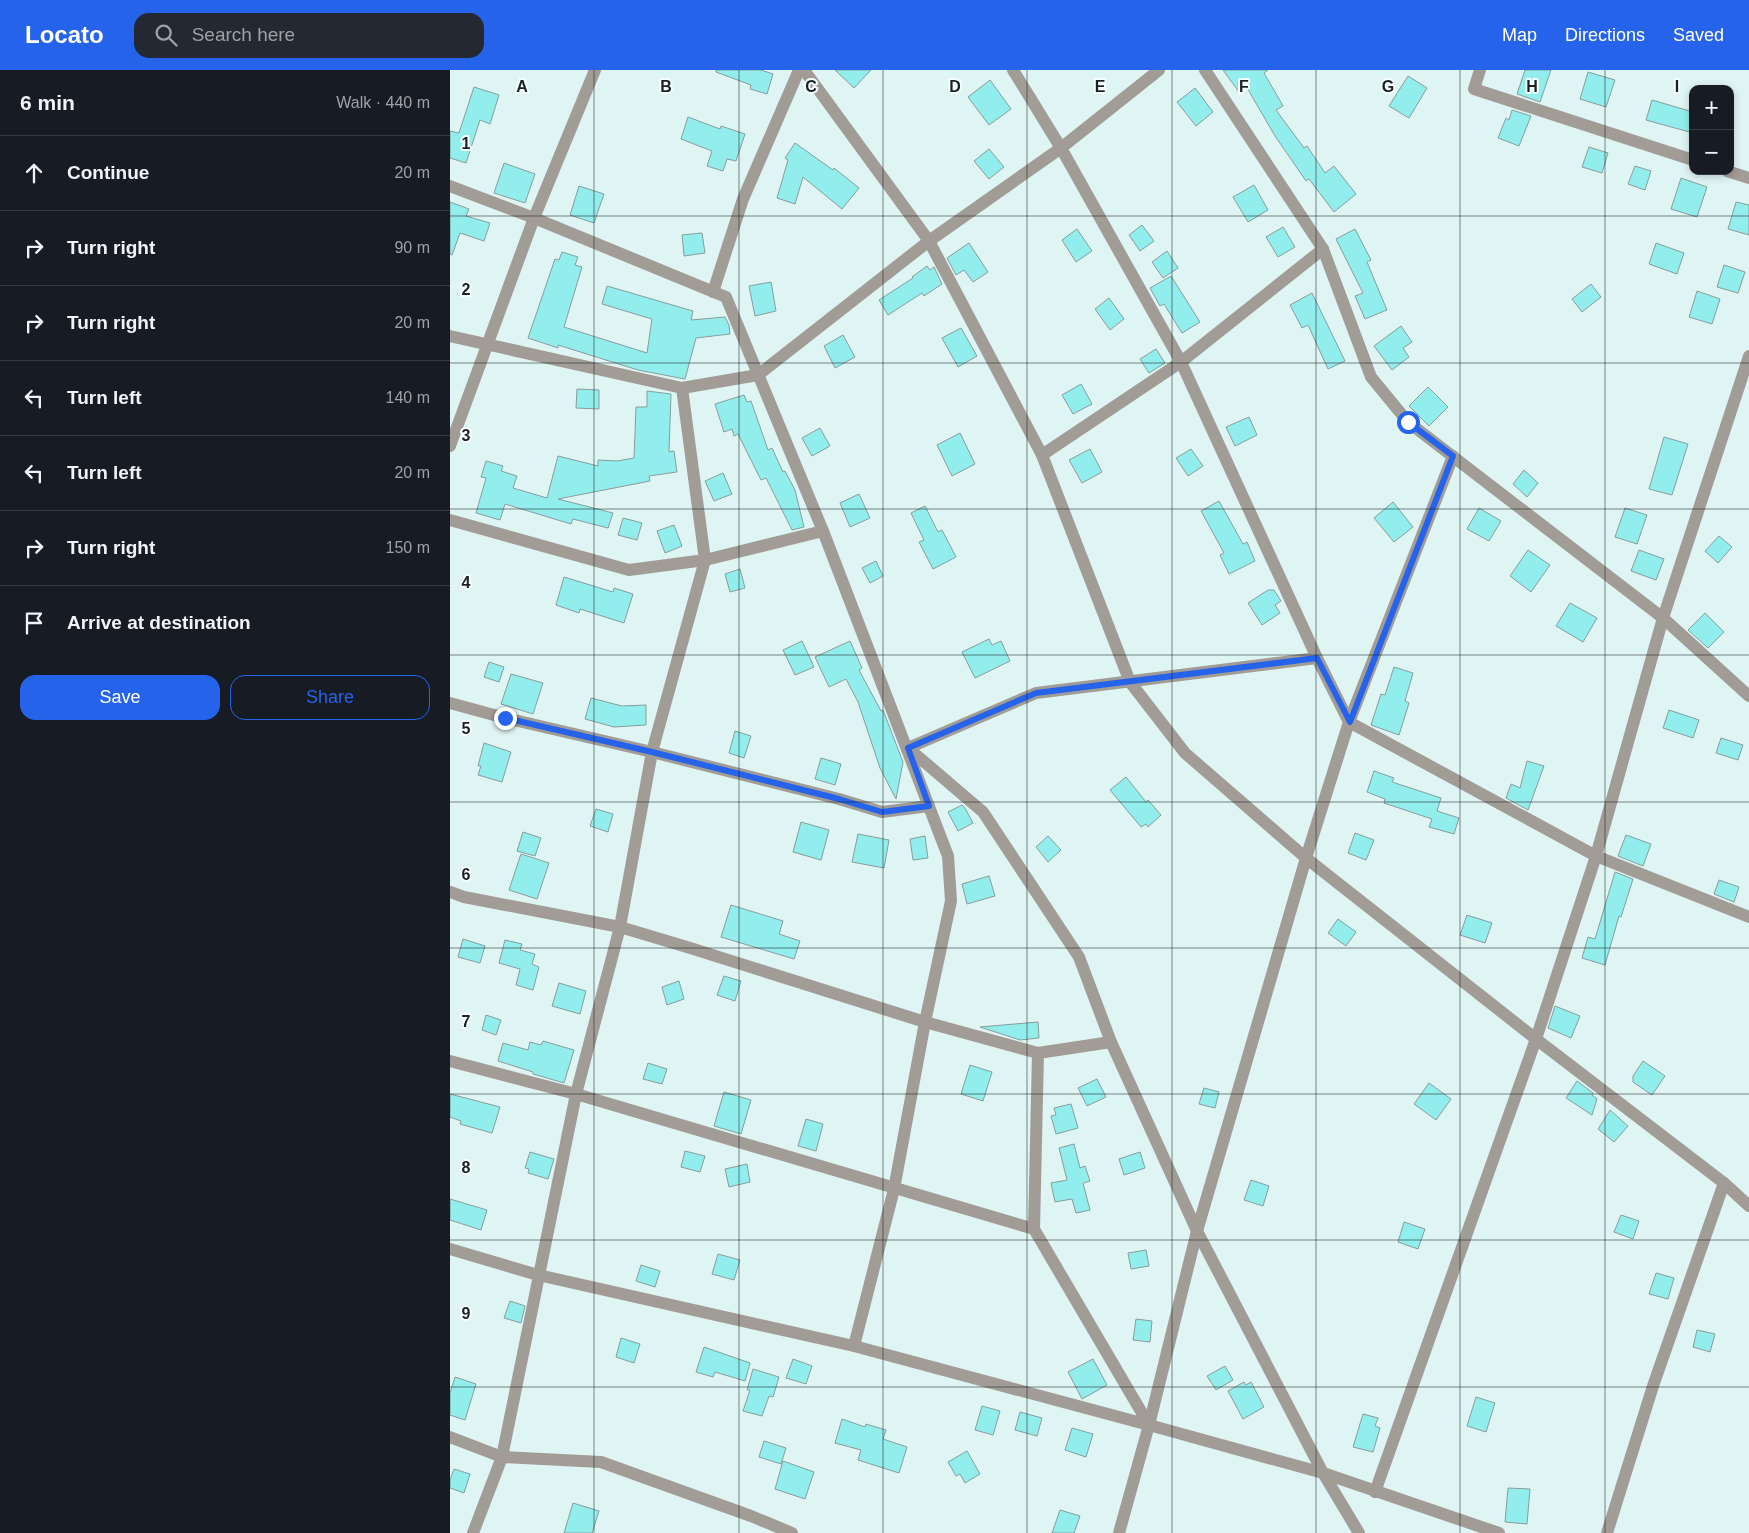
<!DOCTYPE html>
<html lang="en">
<head>
<meta charset="utf-8">
<style>
	:root { --surface:#171b24; --page:#242831; --text:#f1f3f6; --muted:#9ea1a6; --line:#363941; --accent:#2563eb }
	body { margin:0; font-family:Helvetica,sans-serif; background:var(--page); color:var(--text) }
	.controls { position:absolute; right:15px; top:15px; display:grid; overflow:hidden; border-radius:10px; box-shadow:0 2px 8px #0003 }
	.controls button { width:45px; height:45px; display:grid; place-items:center; padding:0; border:0; border-bottom:1px solid var(--line); background:var(--surface); color:var(--text); font:25px sans-serif }
	.stop { position:absolute; width:15px; height:15px; margin:-11px; border:4px solid #2563eb; border-radius:50%; background:#fff }
	.stop.end { background:#2563eb; border-color:#fff; box-shadow:0 1px 5px #0008 }
	.list { margin:0; padding:0; list-style:none }
	h2 { display:flex; justify-content:space-between; align-items:center; height:65px; margin:0; padding:0 20px; font-size:21px }
	h2 small { font-size:16px; font-weight:400; color:var(--muted) }
	.list li { display:grid; grid-template-columns:32px 1fr auto; gap:15px; align-items:center; box-sizing:border-box; height:75px; padding:0 20px; border-top:1px solid var(--line) }
	.list b { display:block; font-size:19px; white-space:nowrap }
	.list em { font-size:16px; font-style:normal; color:var(--muted) }
	.actions { display:flex; gap:10px; padding:15px 20px }
	.actions a { flex:1; padding:11px 0; border:1px solid var(--accent); border-radius:15px; text-align:center; font-size:18px; color:var(--accent) }
	.actions .main { background:var(--accent); color:#fff }
	.icon { flex:none; width:28px; height:28px; fill:none; stroke:currentColor; stroke-width:2; stroke-linecap:round; stroke-linejoin:round }
	.map { position:relative; flex:none; width:1299px; height:1463px; overflow:hidden }
	header { display:flex; align-items:center; gap:30px; box-sizing:border-box; height:70px; padding:0 25px; background:var(--accent); color:#fff }
	header strong { font-size:24px }
	nav { display:flex; gap:28px; margin-inline-start:auto; font-size:18px }
	.search { width:350px; height:45px; background:var(--page); display:flex; align-items:center; gap:12px; box-sizing:border-box; padding:0 18px; border-radius:15px; color:var(--muted); font-size:19px }
	main { display:flex }
	aside { flex:1; background:var(--surface) }
	.map>svg:first-child { display:block }
	.building { fill:#91eeec; stroke:#889d9c }
	.lines { fill:none; stroke-linecap:round; stroke-linejoin:round }
	.street { stroke:#a29c96; stroke-width:12 }
	.route { stroke:#2563eb; stroke-width:6 }
	.grid { fill:none; stroke:#192121; stroke-width:1; stroke-opacity:0.55 }
	.grid-label { font-size:16px; text-anchor:middle; font-weight:bold; fill:#192121; stroke:#f6fffe; stroke-width:4; stroke-linejoin:round; paint-order:stroke }
</style>
</head>
<body>
<header>
<strong>Locato</strong>
<div class="search"><svg class="icon" aria-label="search" viewBox="0 0 24 24"><circle cx="10" cy="10" r="6"/><path d="M15 15l6 6"/></svg>Search here</div>
<nav><a>Map</a><a>Directions</a><a>Saved</a></nav>
</header>
<main>
<aside>
<h2>6 min<small>Walk · 440 m</small></h2>
<ul class="list">
<li><svg class="icon" aria-label="ahead" viewBox="0 0 24 24"><path d="M12 20V5M6 11l6-6 6 6"/></svg><div><b>Continue</b></div><em>20 m</em></li>
<li><svg class="icon" aria-label="right" viewBox="0 0 24 24"><path d="M7 20v-9h11M14 6l5 5-5 5"/></svg><div><b>Turn right</b></div><em>90 m</em></li>
<li><svg class="icon" aria-label="right" viewBox="0 0 24 24"><path d="M7 20v-9h11M14 6l5 5-5 5"/></svg><div><b>Turn right</b></div><em>20 m</em></li>
<li><svg class="icon" aria-label="left" viewBox="0 0 24 24"><path d="M17 20v-9H6M10 6l-5 5 5 5"/></svg><div><b>Turn left</b></div><em>140 m</em></li>
<li><svg class="icon" aria-label="left" viewBox="0 0 24 24"><path d="M17 20v-9H6M10 6l-5 5 5 5"/></svg><div><b>Turn left</b></div><em>20 m</em></li>
<li><svg class="icon" aria-label="right" viewBox="0 0 24 24"><path d="M7 20v-9h11M14 6l5 5-5 5"/></svg><div><b>Turn right</b></div><em>150 m</em></li>
<li><svg class="icon" aria-label="arrive" viewBox="0 0 24 24"><path d="M6 21V4h12l-3 4 3 4H6"/></svg><div><b>Arrive at destination</b></div></li>
</ul>
<div class="actions"><a class="main">Save</a><a>Share</a></div>
</aside>
<div class="map">
<svg width="1299" height="1463" viewBox="0 0 1299 1463">
	<rect width="100%" height="100%" fill="#dff5f4"/>
	<g class="building">
		<path d="M266,0H311L323,4L317,24L300,19L301,15L266,2Z"/>
		<path d="M385,0H421L404,18Z"/>
		<path d="M773,0H818L814,3L833,36L826,40L854,78L857,76L875,103L884,96L906,124L884,142L859,109L856,111L825,66L796,16L789,22Z"/>
		<path d="M1075,0H1101L1090,32L1067,24Z"/>
		<path d="M1138,2L1165,10L1156,37L1130,29Z"/>
		<path d="M958,6L977,18L959,48L939,36Z"/>
		<path d="M540,10L561,39L539,55L518,27Z"/>
		<path d="M24,17L49,25L40,54L30,50L16,93L0,88V61L9,63Z"/>
		<path d="M745,18L763,42L746,56L727,32Z"/>
		<path d="M1202,30L1243,42V63L1196,50Z"/>
		<path d="M1062,40L1081,46L1069,76L1048,68L1056,48L1059,50Z"/>
		<path d="M238,47L270,59L271,56L295,64L286,91L277,89L273,101L257,96L262,81L231,69Z"/>
		<path d="M345,73L383,100L384,98L409,118L392,139L353,107L345,134L327,128L338,90L335,88Z"/>
		<path d="M1139,77L1158,83L1152,103L1132,97Z"/>
		<path d="M539,79L554,97L539,109L524,91Z"/>
		<path d="M54,93L85,104L75,133L44,123Z"/>
		<path d="M1185,96L1201,101L1195,120L1178,114Z"/>
		<path d="M1231,108L1257,117L1247,147L1221,139Z"/>
		<path d="M804,115L818,140L798,152L783,127Z"/>
		<path d="M129,116L154,124L144,153L120,145Z"/>
		<path d="M0,132L19,139L16,146L40,153L34,171L10,163L2,185L0,184Z"/>
		<path d="M1286,132L1299,135V165L1278,159Z"/>
		<path d="M692,155L704,171L690,181L679,165Z"/>
		<path d="M833,157L845,177L828,187L816,167Z"/>
		<path d="M627,159L642,181L626,192L612,170Z"/>
		<path d="M905,159L921,190L917,192L937,240L915,249L905,226L913,223L886,169Z"/>
		<path d="M252,163L255,183L234,186L232,165Z"/>
		<path d="M519,173L538,202L523,212L514,200L506,205L497,188Z"/>
		<path d="M1206,173L1234,183L1227,204L1199,194Z"/>
		<path d="M717,181L728,198L713,208L702,192Z"/>
		<path d="M112,182L128,187L125,195L132,197L114,257L197,283L202,249L152,234L157,216L243,241L241,250L275,247L279,255L280,264L246,268L235,309L188,300L108,275V278L78,268L105,189L109,190Z"/>
		<path d="M1274,195L1295,202L1288,223L1267,217Z"/>
		<path d="M477,196L480,200L484,197L492,214L474,226L472,223L438,245L429,230L463,208L462,207Z"/>
		<path d="M721,206L750,252L732,263L714,234L710,236L700,218Z"/>
		<path d="M321,212L326,241L305,246L299,216Z"/>
		<path d="M1141,214L1151,227L1132,242L1122,229Z"/>
		<path d="M1247,221L1270,229L1262,254L1239,247Z"/>
		<path d="M862,223L895,291L878,299L858,255L852,258L840,235Z"/>
		<path d="M659,228L674,249L660,260L645,239Z"/>
		<path d="M951,256L962,272L953,278L959,287L942,300L924,276Z"/>
		<path d="M511,258L527,286L508,297L492,268Z"/>
		<path d="M393,265L405,287L385,298L374,276Z"/>
		<path d="M706,279L715,293L699,303L690,289Z"/>
		<path d="M631,314L642,334L623,344L612,325Z"/>
		<path d="M978,317L998,337L979,356L959,336Z"/>
		<path d="M127,319L149,320V339L126,338Z"/>
		<path d="M197,321L221,324L219,382L224,381L227,402L199,406L200,411L108,429L163,443L158,458L123,449L121,454L55,434L50,450L26,443L36,408L31,407L36,391L53,396L51,401L67,406L63,418L97,428L108,386L148,396V390L167,391L184,388L186,337H197Z"/>
		<path d="M294,325L297,332L301,331L318,380L322,378L333,402L335,401L345,420L354,457L342,460L316,408L311,410L288,364L284,366L282,359L274,362L265,334Z"/>
		<path d="M799,347L807,365L785,376L776,357Z"/>
		<path d="M370,358L380,376L362,386L352,368Z"/>
		<path d="M510,363L525,394L502,406L487,375Z"/>
		<path d="M1214,367L1238,374L1222,425L1199,419Z"/>
		<path d="M640,379L652,402L632,413L619,390Z"/>
		<path d="M741,379L753,396L738,406L726,388Z"/>
		<path d="M1074,400L1088,413L1077,427L1063,414Z"/>
		<path d="M273,403L282,424L264,431L255,411Z"/>
		<path d="M409,424L420,448L400,457L390,433Z"/>
		<path d="M769,431L793,474L797,472L805,491L779,504L770,485L774,483L751,441Z"/>
		<path d="M943,432L963,457L944,472L924,448Z"/>
		<path d="M475,436L488,462L492,460L506,487L483,499L469,472L474,470L461,443Z"/>
		<path d="M1029,438L1051,451L1039,471L1017,459Z"/>
		<path d="M1175,438L1197,445L1187,474L1165,467Z"/>
		<path d="M173,448L192,453L187,470L168,465Z"/>
		<path d="M224,455L232,476L215,483L207,461Z"/>
		<path d="M1269,466L1282,477L1268,493L1255,481Z"/>
		<path d="M1078,480L1100,495L1081,522L1060,506Z"/>
		<path d="M1189,480L1214,489L1206,510L1181,501Z"/>
		<path d="M426,491L433,506L420,513L412,498Z"/>
		<path d="M290,499L295,518L280,522L275,504Z"/>
		<path d="M114,507L163,522L164,518L183,524L174,553L130,539L129,543L106,535Z"/>
		<path d="M818,520H824L831,531L825,535L830,543L812,555L798,533Z"/>
		<path d="M1120,533L1147,548L1133,572L1106,556Z"/>
		<path d="M1255,543L1274,562L1258,578L1238,560Z"/>
		<path d="M539,569L542,575L551,571L560,591L525,608L512,582Z"/>
		<path d="M352,571L364,597L345,605L333,580Z"/>
		<path d="M400,571L412,598L409,600L431,641L433,640L453,692L446,729L430,698L408,632L396,609L379,617L365,587Z"/>
		<path d="M39,592L54,597L49,612L34,607Z"/>
		<path d="M944,597L963,603L955,631L959,633L949,665L921,655L931,624L935,625Z"/>
		<path d="M61,604L93,613L83,644L51,634Z"/>
		<path d="M141,628L172,636L196,635V655L164,657L135,649Z"/>
		<path d="M1219,640L1249,650L1243,668L1213,658Z"/>
		<path d="M285,661L301,666L294,688L279,683Z"/>
		<path d="M1271,668L1293,675L1288,690L1266,683Z"/>
		<path d="M34,673L61,682L52,712L28,705L31,696H28Z"/>
		<path d="M371,688L391,694L385,715L365,709Z"/>
		<path d="M1077,691L1094,696L1078,740L1056,728L1061,714L1070,718Z"/>
		<path d="M924,701L944,708L942,712L991,728L987,741L1009,748L1004,764L979,757L982,749L934,733L935,729L917,722Z"/>
		<path d="M676,707L696,732L698,730L711,745L698,757L696,754L691,757L660,720Z"/>
		<path d="M512,735L515,738L523,753L508,761L498,742Z"/>
		<path d="M146,739L163,744L158,762L140,756Z"/>
		<path d="M351,752L379,760L371,790L343,782Z"/>
		<path d="M73,762L91,768L85,786L67,781Z"/>
		<path d="M905,763L924,770L916,790L898,783Z"/>
		<path d="M408,764L439,770L434,798L402,792Z"/>
		<path d="M1176,765L1201,774L1193,796L1168,786Z"/>
		<path d="M475,766L478,788L463,790L460,769Z"/>
		<path d="M598,766L611,780L598,792L586,777Z"/>
		<path d="M71,784L99,793L87,829L59,820Z"/>
		<path d="M1165,802L1183,809L1171,847L1169,846L1155,895L1132,888L1138,867L1145,869Z"/>
		<path d="M539,806L545,826L517,834L512,814Z"/>
		<path d="M1269,810L1289,817L1284,832L1264,824Z"/>
		<path d="M281,835L333,851L329,864L350,871L344,889L271,867Z"/>
		<path d="M1017,845L1042,853L1035,873L1010,865Z"/>
		<path d="M888,849L906,862L896,876L878,863Z"/>
		<path d="M13,869L35,876L30,893L8,887Z"/>
		<path d="M55,870L72,874L70,880L85,884L82,894L89,897L83,920L66,915L70,899L49,893Z"/>
		<path d="M274,906L291,911L285,931L267,925Z"/>
		<path d="M229,911L234,929L217,935L212,917Z"/>
		<path d="M109,913L136,921L130,944L102,936Z"/>
		<path d="M1105,936L1130,946L1121,968L1098,958Z"/>
		<path d="M36,945L51,950L46,965L32,960Z"/>
		<path d="M588,952L589,968L570,970L530,957Z"/>
		<path d="M93,971L124,980L114,1013L83,1004V1002L48,991L53,973L78,980L80,972L91,975Z"/>
		<path d="M1193,991L1215,1006L1202,1025L1183,1012V1006Z"/>
		<path d="M198,993L217,999L212,1014L193,1009Z"/>
		<path d="M520,995L542,1002L533,1031L511,1024Z"/>
		<path d="M647,1009L656,1027L637,1036L628,1018Z"/>
		<path d="M1127,1011L1143,1023L1142,1025L1147,1029L1142,1045L1116,1028Z"/>
		<path d="M979,1013L1001,1029L986,1050L964,1034Z"/>
		<path d="M754,1018L769,1022L765,1038L749,1034Z"/>
		<path d="M274,1022L301,1030L291,1064L264,1056Z"/>
		<path d="M0,1024L50,1037L42,1063L10,1054L11,1051L0,1047Z"/>
		<path d="M621,1034L628,1058L606,1064L601,1046L606,1045L604,1038Z"/>
		<path d="M1160,1040L1178,1056L1164,1072L1148,1059Z"/>
		<path d="M356,1049L373,1054L366,1081L348,1076Z"/>
		<path d="M624,1074L630,1098L635,1096L640,1111L633,1113L640,1140L626,1143L622,1129L605,1132L601,1113L617,1110L609,1078Z"/>
		<path d="M235,1081L255,1086L250,1102L231,1097Z"/>
		<path d="M80,1082L104,1089L98,1109L78,1103L79,1099L75,1098Z"/>
		<path d="M690,1082L695,1098L674,1105L669,1089Z"/>
		<path d="M297,1094L300,1112L279,1117L275,1099Z"/>
		<path d="M801,1110L819,1116L813,1136L794,1130Z"/>
		<path d="M0,1129L37,1140L31,1160L0,1150Z"/>
		<path d="M1171,1145L1189,1151L1183,1169L1164,1162Z"/>
		<path d="M954,1152L975,1159L968,1179L948,1172Z"/>
		<path d="M696,1180L699,1196L681,1199L678,1183Z"/>
		<path d="M268,1184L290,1190L284,1210L262,1204Z"/>
		<path d="M191,1195L210,1201L205,1217L186,1211Z"/>
		<path d="M1206,1203L1224,1208L1218,1229L1199,1224Z"/>
		<path d="M60,1231L75,1236L71,1253L54,1248Z"/>
		<path d="M686,1249L702,1251L700,1272L683,1270Z"/>
		<path d="M1247,1260L1265,1264L1260,1282L1243,1277Z"/>
		<path d="M171,1268L190,1274L184,1293L166,1287Z"/>
		<path d="M254,1277L300,1293L295,1311L265,1302L263,1307L246,1302Z"/>
		<path d="M343,1289L362,1296L356,1314L336,1308Z"/>
		<path d="M643,1289L657,1315L632,1329L618,1302Z"/>
		<path d="M775,1296L783,1310L766,1320L757,1306Z"/>
		<path d="M303,1299L329,1307L323,1327L319,1326L312,1346L293,1341L300,1320H297Z"/>
		<path d="M5,1307L26,1314L15,1350L0,1345V1323Z"/>
		<path d="M794,1312L796,1315L801,1312L814,1337L793,1349L778,1321Z"/>
		<path d="M1026,1327L1045,1333L1036,1362L1017,1356Z"/>
		<path d="M532,1336L550,1341L543,1365L525,1360Z"/>
		<path d="M570,1342L592,1348L587,1366L565,1360Z"/>
		<path d="M913,1344L928,1348L925,1356L930,1358L923,1382L903,1377Z"/>
		<path d="M392,1349L415,1357L416,1354L436,1360L433,1369L457,1377L449,1403L408,1390L411,1380L385,1373Z"/>
		<path d="M622,1358L643,1364L636,1387L615,1380Z"/>
		<path d="M314,1371L336,1378L331,1394L309,1387Z"/>
		<path d="M517,1381L530,1404L515,1413L510,1404L506,1406L498,1392Z"/>
		<path d="M333,1391L364,1402L355,1429L325,1419Z"/>
		<path d="M4,1399L20,1404L14,1423L0,1418V1410Z"/>
		<path d="M1058,1418L1080,1419L1077,1454L1055,1452Z"/>
		<path d="M123,1433L149,1441L142,1463H114Z"/>
		<path d="M610,1440L630,1446L624,1463H602Z"/>
	</g>
	<g class="lines">
		<g class="street">
			<path d="M354,0L479,171L592,385L680,612L735,683L856,788L1086,969L1274,1113L1299,1136"/>
			<path d="M563,0L611,78L731,292L867,588L899,652L1146,786L1299,847"/>
			<path d="M755,0L873,179L921,307L958,352L1213,548L1299,626"/>
			<path d="M1030,0L1024,19L1243,90"/>
			<path d="M1277,101L1299,108"/>
			<path d="M0,116L84,148L276,227L373,461L498,786L501,831L475,952L444,1119L404,1276"/>
			<path d="M263,222L293,129L349,0"/>
			<path d="M0,266L232,318L308,305L479,171L611,78L709,0"/>
			<path d="M0,376L84,148L145,0"/>
			<path d="M592,385L731,292L873,179"/>
			<path d="M0,450L179,500L255,490L373,461"/>
			<path d="M867,588L586,623L458,678L533,742L629,887L661,972L747,1161L873,1403L909,1463"/>
			<path d="M0,633L55,648L202,682L389,729L432,742L479,736"/>
			<path d="M0,822L14,827L170,857L237,877L475,952L588,983L661,972"/>
			<path d="M588,983L584,1159L699,1355L669,1463"/>
			<path d="M0,991L126,1024L584,1159"/>
			<path d="M0,1179L88,1205L404,1276L699,1355L873,1403L1049,1463"/>
			<path d="M699,1355L747,1161L856,788L899,652L1003,386"/>
			<path d="M0,1367L52,1387L151,1392L301,1446L342,1463"/>
			<path d="M925,1422L1086,969L1146,786L1213,548L1299,286"/>
			<path d="M23,1463L52,1387L126,1024L170,857L202,682L255,490L232,318"/>
			<path d="M1157,1463L1203,1316L1274,1113"/>
		</g>
	</g>
	<g class="lines">
		<path class="route" d="M55,648L202,682L389,729L432,742L479,736L458,678L586,623L867,588L900,652L1003,386L958,352"/>
	</g>
	<path class="grid" d="M144,0V1463M289,0V1463M433,0V1463M577,0V1463M722,0V1463M866,0V1463M1010,0V1463M1155,0V1463M0,146H1299M0,293H1299M0,439H1299M0,585H1299M0,732H1299M0,878H1299M0,1024H1299M0,1170H1299M0,1317H1299"/>
	<g class="grid-label">
		<text x="72" y="22">A</text>
		<text x="216" y="22">B</text>
		<text x="361" y="22">C</text>
		<text x="505" y="22">D</text>
		<text x="650" y="22">E</text>
		<text x="794" y="22">F</text>
		<text x="938" y="22">G</text>
		<text x="1082" y="22">H</text>
		<text x="1227" y="22">I</text>
		<text x="16" y="79">1</text>
		<text x="16" y="225">2</text>
		<text x="16" y="371">3</text>
		<text x="16" y="518">4</text>
		<text x="16" y="664">5</text>
		<text x="16" y="810">6</text>
		<text x="16" y="957">7</text>
		<text x="16" y="1103">8</text>
		<text x="16" y="1249">9</text>
	</g>
</svg>
<div class="controls">
<button>+</button>
<button>−</button>
</div>
<div class="stop" style="left:958px;top:352px"></div>
<div class="stop end" style="left:55px;top:648px"></div>
</div>
</main>
</body>
</html>
